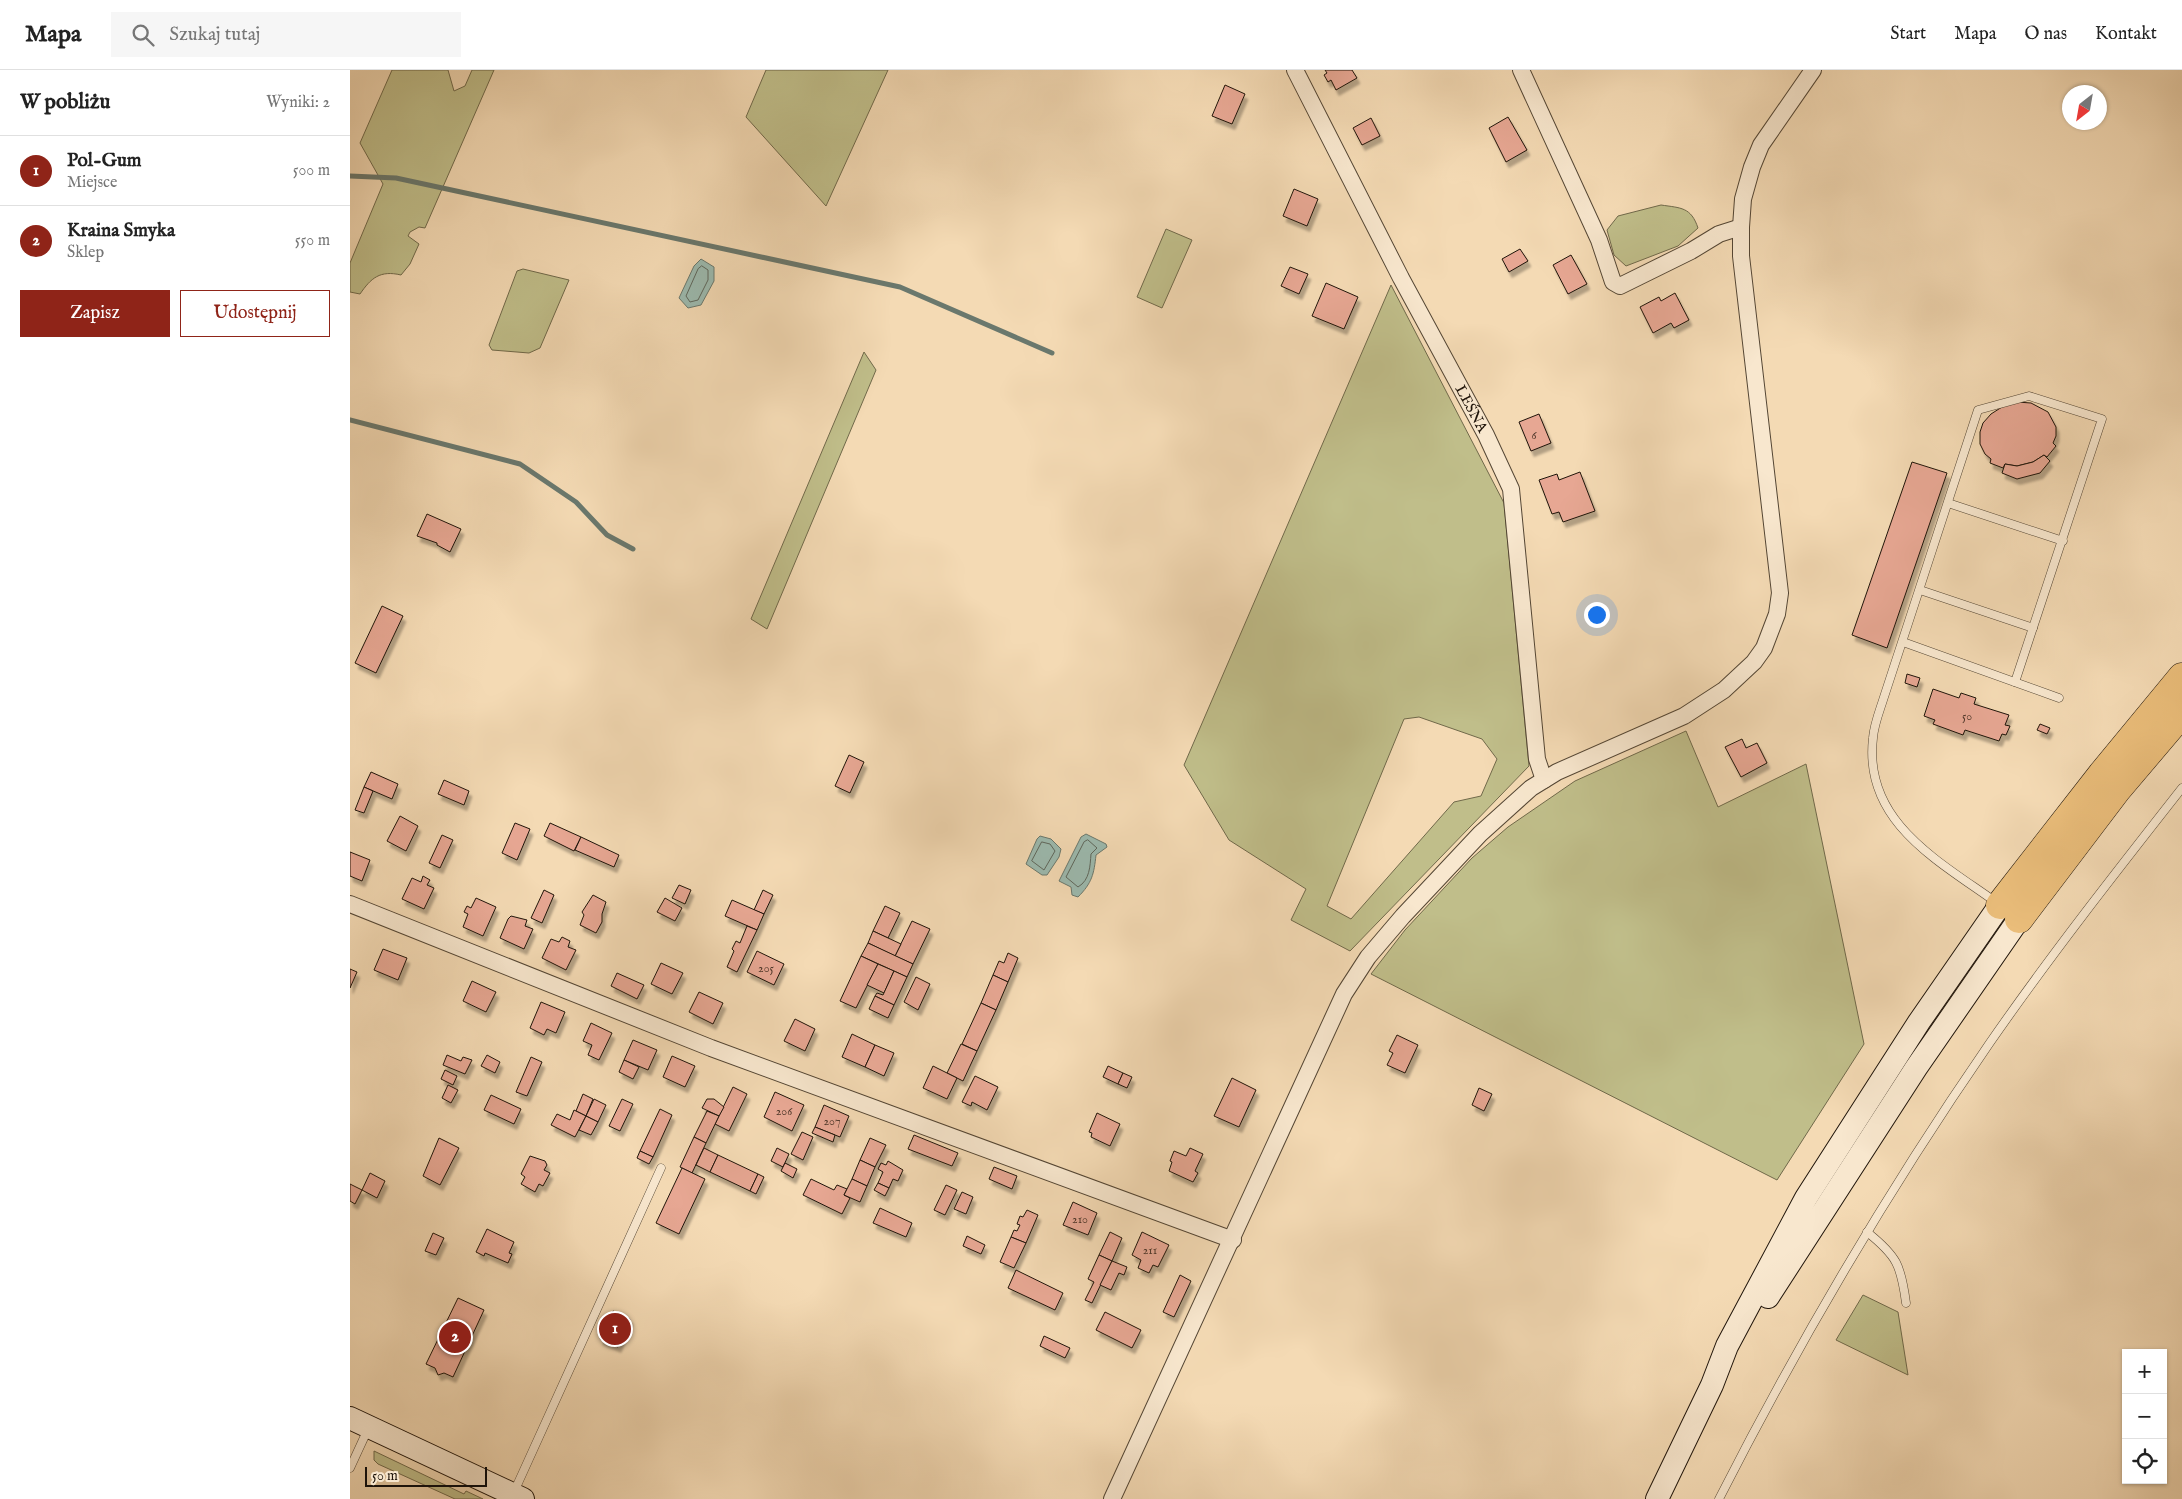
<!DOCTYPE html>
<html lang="pl">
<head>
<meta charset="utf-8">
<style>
	:root { --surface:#fff; --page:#f6f6f6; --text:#222; --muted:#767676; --line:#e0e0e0; --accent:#8f2418 }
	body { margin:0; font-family:"IM FELL English",serif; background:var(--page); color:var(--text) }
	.controls { position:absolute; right:15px; bottom:15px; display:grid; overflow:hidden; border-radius:0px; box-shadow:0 1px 4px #0004 }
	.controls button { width:45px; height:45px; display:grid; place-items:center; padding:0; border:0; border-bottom:1px solid var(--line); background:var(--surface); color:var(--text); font:25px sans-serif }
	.compass { position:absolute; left:1712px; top:15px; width:45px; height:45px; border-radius:50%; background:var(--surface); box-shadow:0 1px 4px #0004; rotate:211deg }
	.scale { position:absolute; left:15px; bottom:12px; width:122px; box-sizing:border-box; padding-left:5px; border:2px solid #1f140a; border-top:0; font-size:14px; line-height:18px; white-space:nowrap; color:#1f140a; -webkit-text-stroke:4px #f8e7ce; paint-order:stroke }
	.you { position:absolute; left:1246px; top:544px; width:18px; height:18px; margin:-12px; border:4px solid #fff; border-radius:50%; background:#1a73e8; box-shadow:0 0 0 8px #1a73e833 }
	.badge { display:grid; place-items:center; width:32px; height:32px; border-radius:50%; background:var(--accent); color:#fff; font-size:16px; font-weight:700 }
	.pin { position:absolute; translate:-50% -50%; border:2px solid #fff; box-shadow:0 1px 5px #0006 }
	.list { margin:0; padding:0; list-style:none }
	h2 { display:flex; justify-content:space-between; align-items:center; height:65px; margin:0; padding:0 20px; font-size:21px }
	h2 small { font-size:16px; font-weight:400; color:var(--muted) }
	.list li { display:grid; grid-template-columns:32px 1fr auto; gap:15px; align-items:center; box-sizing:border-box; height:70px; padding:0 20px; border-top:1px solid var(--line) }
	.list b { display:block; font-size:19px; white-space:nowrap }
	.list p { margin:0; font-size:16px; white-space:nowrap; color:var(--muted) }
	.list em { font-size:16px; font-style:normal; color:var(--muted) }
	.actions { display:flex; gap:10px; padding:15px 20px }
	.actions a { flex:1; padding:11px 0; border:1px solid var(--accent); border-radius:0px; text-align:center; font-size:18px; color:var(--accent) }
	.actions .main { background:var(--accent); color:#fff }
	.icon { flex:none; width:28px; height:28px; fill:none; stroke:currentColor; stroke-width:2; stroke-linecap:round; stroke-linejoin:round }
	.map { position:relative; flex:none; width:1832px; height:1429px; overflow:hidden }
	header { display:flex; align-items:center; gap:30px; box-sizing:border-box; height:70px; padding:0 25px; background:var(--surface); border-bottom:1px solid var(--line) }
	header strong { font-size:24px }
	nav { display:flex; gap:28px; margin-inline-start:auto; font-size:18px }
	.search { width:350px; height:45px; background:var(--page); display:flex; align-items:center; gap:12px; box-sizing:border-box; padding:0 18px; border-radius:0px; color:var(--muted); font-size:19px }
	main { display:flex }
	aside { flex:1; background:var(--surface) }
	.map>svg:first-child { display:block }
	.green { fill:#c0be8a; stroke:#70694a; fill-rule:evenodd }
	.water { fill:#9cbaaf; stroke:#6a786d }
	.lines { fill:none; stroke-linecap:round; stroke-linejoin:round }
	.shore { stroke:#5e675c; stroke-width:1 }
	.stream { stroke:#6a786d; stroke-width:5 }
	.building { fill:#e7a793; stroke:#1f140a; filter:url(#shadow) }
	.service-casing { stroke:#544634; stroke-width:9 }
	.minor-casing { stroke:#544634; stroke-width:18 }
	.secondary-casing { stroke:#1f140a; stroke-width:24 }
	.motorway-casing { stroke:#1f140a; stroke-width:29 }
	.service { stroke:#f8e7ce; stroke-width:8 }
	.minor { stroke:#f8e7ce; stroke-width:16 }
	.secondary { stroke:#f8e7ce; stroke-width:22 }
	.motorway { stroke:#eabd7a; stroke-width:28 }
	.labels { text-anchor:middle; stroke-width:5; stroke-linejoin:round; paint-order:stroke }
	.number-label { font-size:12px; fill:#51392c }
	.street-label { font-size:15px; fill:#1f140a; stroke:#f8e7ce }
</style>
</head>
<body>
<header>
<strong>Mapa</strong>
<div class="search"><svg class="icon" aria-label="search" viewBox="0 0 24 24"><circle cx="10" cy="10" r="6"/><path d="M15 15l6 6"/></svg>Szukaj tutaj</div>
<nav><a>Start</a><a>Mapa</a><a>O nas</a><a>Kontakt</a></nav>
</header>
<main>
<aside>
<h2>W pobliżu<small>Wyniki: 2</small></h2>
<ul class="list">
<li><span class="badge">1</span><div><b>Pol-Gum</b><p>Miejsce</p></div><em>500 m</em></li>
<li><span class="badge">2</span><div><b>Kraina Smyka</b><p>Sklep</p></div><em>550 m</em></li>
</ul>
<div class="actions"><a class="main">Zapisz</a><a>Udostępnij</a></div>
</aside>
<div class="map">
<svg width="1832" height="1429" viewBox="0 0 1832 1429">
	<defs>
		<filter id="shadow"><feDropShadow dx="3" dy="5.5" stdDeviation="1" flood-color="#0004"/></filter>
	</defs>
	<rect width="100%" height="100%" fill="#f4dab4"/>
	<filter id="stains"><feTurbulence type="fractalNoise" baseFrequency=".004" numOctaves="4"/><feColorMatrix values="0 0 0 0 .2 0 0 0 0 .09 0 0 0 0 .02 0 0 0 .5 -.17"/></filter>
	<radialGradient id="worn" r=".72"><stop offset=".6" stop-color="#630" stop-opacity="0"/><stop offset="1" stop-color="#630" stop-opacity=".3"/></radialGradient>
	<g class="green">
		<path d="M42,0H98L104,21L115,16L122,0H144L75,158L69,157L60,162L58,166L69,174L60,194L51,205C30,200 21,208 10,224L0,222V193L33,114L10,73Z"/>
		<path d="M416,0H538L476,136L396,47Z"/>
		<path d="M1311,135C1331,138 1341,137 1348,158L1328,176L1276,196L1264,185L1257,160L1268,146Z"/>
		<path d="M816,159L842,170L812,238L787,227Z"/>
		<path d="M173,199L219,210L190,278L179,283L142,280L139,275L167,201Z"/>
		<path d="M1041,215L1154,433L1179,696L1000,881L941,850L956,819L879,770L834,695ZM1069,647L1132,669L1147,689L1131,726L1104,732L1001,849L977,836L1054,649Z"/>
		<path d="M514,282L526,300L417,559L401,549Z"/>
		<path d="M1336,661L1368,737L1456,694L1514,974L1427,1110L1021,904L1055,860L1122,788L1158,757L1225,711Z"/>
		<path d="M1513,1225L1548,1242L1558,1305L1486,1270Z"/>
		<path d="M24,1381L114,1424L116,1421L133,1429H105L28,1394L24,1390Z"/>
	</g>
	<g class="water">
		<path d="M351,189L364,197V211L351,235L338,238L329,228L344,196Z"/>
		<path d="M736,764L756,774L757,777L746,785C744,804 742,813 728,827L722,825L721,817L709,811L731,767Z"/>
		<path d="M690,766L701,769L711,779L709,787L697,805H692L676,794L687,769Z"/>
	</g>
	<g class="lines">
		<g class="shore">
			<path d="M352,196L358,200V210L348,230L340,232L336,226L348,199Z"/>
			<path d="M738,770L747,778L741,784C740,796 740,810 728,817L716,807L734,772Z"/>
			<path d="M692,772L700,774L705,781L694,800L682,791Z"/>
		</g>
		<g class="stream">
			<path d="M0,106L46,108L550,217L702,283"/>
			<path d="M0,350L170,394L226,432L257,465L283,479"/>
		</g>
	</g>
	<g class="building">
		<path d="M975,0H1002L1007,8L986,20L981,10L978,12L974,5L977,3Z"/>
		<path d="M875,15L895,24L882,54L862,46Z"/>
		<path d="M1158,47L1177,80L1156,92L1139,58Z"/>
		<path d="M1021,48L1030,66L1012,75L1003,58Z"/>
		<path d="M944,119L968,129L957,156L933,146Z"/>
		<path d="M1170,179L1178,191L1159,202L1152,189Z"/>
		<path d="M1221,185L1237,214L1218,224L1203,195Z"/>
		<path d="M940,197L958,204L949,224L931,216Z"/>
		<path d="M976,213L1008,227L994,259L962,246Z"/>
		<path d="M1325,223L1339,250L1324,258L1321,253L1303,263L1290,237L1309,227L1311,231Z"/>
		<path d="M1667,332L1681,333L1698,342L1706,357V366L1703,373L1706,376L1697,387L1694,385L1683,392L1667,396L1655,394L1653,398L1640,393L1641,389L1635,384L1630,374V362L1633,353L1641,344L1652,337Z"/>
		<path d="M1189,344L1201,373L1181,381L1169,352Z"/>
		<path d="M1694,385L1700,391L1690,403L1667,409L1652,403L1655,394L1667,396L1683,392Z"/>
		<path d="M1562,392L1597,403L1537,578L1502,565Z"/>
		<path d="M1230,402L1245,441L1213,452L1209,442L1202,444L1189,410L1207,404L1209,410Z"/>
		<path d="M77,444L111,459L100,482L87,475V473L67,466Z"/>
		<path d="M32,536L53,546L26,603L5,593Z"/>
		<path d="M1557,604L1570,608L1567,617L1555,613Z"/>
		<path d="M1583,619L1609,628L1611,623L1626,628L1624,634L1659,645L1655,655L1660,656L1656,665L1652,664L1649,671L1615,660L1613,665L1583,654L1585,650L1574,646Z"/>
		<path d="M1690,654L1700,658L1697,664L1687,660Z"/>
		<path d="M1392,669L1396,678L1407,673L1417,693L1391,707L1375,677Z"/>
		<path d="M499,685L514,692L500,723L485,716Z"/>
		<path d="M21,702L48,714L42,729L14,717Z"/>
		<path d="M94,710L119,721L114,735L88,724Z"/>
		<path d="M14,717L23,721L14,743L5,740Z"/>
		<path d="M50,746L68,756L56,781L37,771Z"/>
		<path d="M165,753L180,759L167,790L152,783Z"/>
		<path d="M200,753L231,767L224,781L194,766Z"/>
		<path d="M92,765L103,770L90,798L79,793Z"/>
		<path d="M231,767L269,785L264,797L225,780Z"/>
		<path d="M0,782L20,790L12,811L0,806Z"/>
		<path d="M73,806L80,810L77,815L84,818L74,839L52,829L62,808L71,812Z"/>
		<path d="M329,815L341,820L335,834L322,828Z"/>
		<path d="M194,820L204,825L192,853L181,848Z"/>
		<path d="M413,820L423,825L414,844L404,840Z"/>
		<path d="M243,825L256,832L252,844V852L246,863L230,855L234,845L232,842Z"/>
		<path d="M126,828L146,837L133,866L113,857L118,844L114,842L117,836L121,838Z"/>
		<path d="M315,828L332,838L325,851L307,842Z"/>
		<path d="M382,830L414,844L407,860L375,846Z"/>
		<path d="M535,836L550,843L538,868L523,861Z"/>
		<path d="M161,846L177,850L175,856L183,859L174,879L150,868L158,849Z"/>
		<path d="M562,851L580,859L563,894L545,886Z"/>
		<path d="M397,856L407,860L387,902L377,897L384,881L382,879L386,871L390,873Z"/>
		<path d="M523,861L551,874L545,886L518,873Z"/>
		<path d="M212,867L220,871L218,877L226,880L216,900L192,888L201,869L209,872Z"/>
		<path d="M518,873L563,894L557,907L511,886Z"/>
		<path d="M33,879L57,888L48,910L24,900Z"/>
		<path d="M407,881L434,894L424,915L397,902Z"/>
		<path d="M658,883L668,888L658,912L643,905L649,891L654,893Z"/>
		<path d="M511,886L528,894L506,938L490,931Z"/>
		<path d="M311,893L333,903L322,924L301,914Z"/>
		<path d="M528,894L544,901L534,923L517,915Z"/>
		<path d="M0,899L7,902L0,918Z"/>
		<path d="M544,901L557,907L544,935L525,926L527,923L533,925Z"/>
		<path d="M267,903L294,915L287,929L261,916Z"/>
		<path d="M643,905L658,912L646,940L631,933Z"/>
		<path d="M566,907L580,914L568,940L554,932Z"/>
		<path d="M122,911L146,922L136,942L113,931Z"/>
		<path d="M349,922L373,933L363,954L339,942Z"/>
		<path d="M525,926L544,935L538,948L519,939Z"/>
		<path d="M191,932L215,942L206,963L197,959L194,965L180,958Z"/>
		<path d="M631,933L646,940L627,981L612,974Z"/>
		<path d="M445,949L465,959L455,981L434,971Z"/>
		<path d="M241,953L262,963L249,990L238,985L242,975L233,971Z"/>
		<path d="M502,964L525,975L515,997L492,987Z"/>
		<path d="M1047,965L1068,975L1055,1003L1037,995L1043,983L1039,981Z"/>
		<path d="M283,970L307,980L298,1000L274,990Z"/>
		<path d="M611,974L627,981L613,1011L597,1003Z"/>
		<path d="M525,975L544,983L534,1006L515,997Z"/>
		<path d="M97,985L111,991L113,987L122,990L115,1004L93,995Z"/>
		<path d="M137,985L150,992L145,1003L131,996Z"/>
		<path d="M322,986L345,996L335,1017L313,1007Z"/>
		<path d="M181,987L192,992L177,1026L166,1022Z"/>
		<path d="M274,990L289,997L283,1009L269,1002Z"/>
		<path d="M583,996L607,1008L597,1029L573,1018Z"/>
		<path d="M758,996L773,1003L768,1014L753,1007Z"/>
		<path d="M95,1000L107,1006L103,1015L91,1009Z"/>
		<path d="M773,1003L782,1007L777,1018L768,1014Z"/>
		<path d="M625,1006L648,1017L637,1040L622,1032L621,1036L612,1032Z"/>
		<path d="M882,1008L906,1020L889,1057L864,1046Z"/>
		<path d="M98,1015L108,1020L101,1033L92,1028Z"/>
		<path d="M383,1017L397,1024L379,1061L365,1054Z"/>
		<path d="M1129,1018L1142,1024L1134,1041L1122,1035Z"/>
		<path d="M425,1022L454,1035L442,1061L414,1047Z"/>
		<path d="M233,1024L243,1029L236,1046L226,1041Z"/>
		<path d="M141,1025L171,1039L164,1054L134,1040Z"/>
		<path d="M244,1029L256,1035L248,1052L236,1046Z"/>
		<path d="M272,1029L283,1034L270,1061L259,1056Z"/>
		<path d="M357,1029H364L374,1037L369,1046L352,1038Z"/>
		<path d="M474,1035L499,1046L490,1067L465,1057Z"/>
		<path d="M310,1039L322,1045L303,1087L290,1081Z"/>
		<path d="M224,1040L236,1046L225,1067L201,1055L207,1044L220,1050Z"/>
		<path d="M357,1041L369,1046L356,1073L344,1067Z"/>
		<path d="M747,1043L770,1054L760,1076L741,1067L742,1063L739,1062Z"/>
		<path d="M236,1046L248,1052L241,1065L229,1060Z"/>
		<path d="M465,1057L485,1065L483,1072L462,1063Z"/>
		<path d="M452,1062L463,1067L453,1090L441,1084Z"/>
		<path d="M564,1065L608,1083L602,1096L558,1079Z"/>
		<path d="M344,1067L356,1073L342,1103L330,1097Z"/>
		<path d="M89,1068L109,1078L90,1115L73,1106Z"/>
		<path d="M520,1068L536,1075L525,1097L510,1090Z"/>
		<path d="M354,1078L368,1085L360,1102L346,1095Z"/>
		<path d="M427,1078L439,1084L433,1097L421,1091Z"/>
		<path d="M840,1078L853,1084L845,1101L848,1103L843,1112L819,1101L822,1092L820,1091L824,1081L836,1086Z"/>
		<path d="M290,1081L303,1087L299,1094L287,1088Z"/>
		<path d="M368,1085L408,1104L400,1121L360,1102Z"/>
		<path d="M180,1086L195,1091L197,1095L194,1100L200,1103L193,1116L189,1114L185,1122L171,1114L175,1107L171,1104Z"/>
		<path d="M510,1090L525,1097L517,1116L502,1109Z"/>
		<path d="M538,1091L553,1100L548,1111L543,1109L539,1118L528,1113L533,1102L528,1099L531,1093L536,1095Z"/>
		<path d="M435,1093L447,1099L443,1108L431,1101Z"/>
		<path d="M644,1097L667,1106L662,1119L639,1109Z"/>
		<path d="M332,1098L355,1109L329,1164L306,1153Z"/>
		<path d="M20,1103L35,1111L27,1128L12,1120Z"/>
		<path d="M408,1104L414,1107L406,1124L400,1121Z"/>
		<path d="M461,1109L484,1120L487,1115L497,1119L494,1125L500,1128L492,1144L453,1125Z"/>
		<path d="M502,1109L517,1116L510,1132L494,1125Z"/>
		<path d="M528,1113L539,1118L535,1126L524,1120Z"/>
		<path d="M0,1114L12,1120L5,1134L0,1131Z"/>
		<path d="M596,1115L607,1120L595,1145L584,1140Z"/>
		<path d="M612,1122L623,1127L616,1144L604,1139Z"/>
		<path d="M723,1132L747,1143L738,1165L713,1155Z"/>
		<path d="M530,1138L562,1153L556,1167L523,1153Z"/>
		<path d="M677,1140L688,1145L676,1173L661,1167L664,1160L667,1161L670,1155L667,1154L670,1146L673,1147Z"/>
		<path d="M137,1159L164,1172L159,1183L162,1184L158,1193L135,1183L134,1186L126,1182Z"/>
		<path d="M760,1162L772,1168L762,1191L749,1185Z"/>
		<path d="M792,1162L819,1175L808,1197L803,1195L799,1203L788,1198L791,1190L782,1185Z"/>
		<path d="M83,1163L94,1168L86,1185L75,1181Z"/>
		<path d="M617,1166L635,1175L631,1184L613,1176Z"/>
		<path d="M661,1167L676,1173L664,1198L650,1192Z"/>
		<path d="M749,1185L762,1191L742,1233L735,1230L744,1212L738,1209Z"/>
		<path d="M762,1191L777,1197L774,1205L769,1203L761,1220L750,1215Z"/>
		<path d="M666,1200L713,1223L705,1240L658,1218Z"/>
		<path d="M830,1205L841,1211L824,1247L813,1242Z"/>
		<path d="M108,1228L134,1240L103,1307L94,1303L88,1305L85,1298L76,1294Z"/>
		<path d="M263,1241L280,1249L268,1277L250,1269Z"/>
		<path d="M755,1242L791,1260L782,1278L746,1260Z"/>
		<path d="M694,1266L720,1278L715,1288L690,1276Z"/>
	</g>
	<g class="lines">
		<g class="service-casing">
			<g id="service">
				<path d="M1598,433L1713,471"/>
				<path d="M1570,520L1683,558"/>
				<path d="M1553,572L1709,628"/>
				<path d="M1647,833C1589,791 1513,752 1523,668C1524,654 1530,640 1534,627L1628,340L1679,326L1752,349L1665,612"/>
				<path d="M1517,1162C1547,1186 1551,1195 1556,1233"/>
				<path d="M0,1398L18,1359"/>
				<path d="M164,1422L311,1098"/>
				<path d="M1369,1429C1449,1272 1539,1119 1639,974C1700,886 1766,802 1832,718"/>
			</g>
		</g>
		<g class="minor-casing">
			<g id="minor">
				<path id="s1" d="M945,0L1051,208L1136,365L1161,419L1187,689L1194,710"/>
				<path d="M1171,0L1249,170L1263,212L1270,216L1341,181L1369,164L1391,157"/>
				<path d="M0,834L361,978L883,1170"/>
				<path d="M762,1429L994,924L1018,887L1053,846L1130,764L1181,718L1207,702L1334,646L1374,620L1404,592L1414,578L1427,544L1430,523L1391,186V157L1393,129L1402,97L1411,75L1463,0"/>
			</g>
		</g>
		<g class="secondary-casing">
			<g id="secondary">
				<path d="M1418,1227L1566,998L1669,849"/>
				<path d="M0,1348L173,1429"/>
				<path d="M1307,1429L1362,1315L1377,1276L1456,1128L1569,952L1650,835"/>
			</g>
		</g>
		<g class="motorway-casing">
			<g id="motorway">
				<path d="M1650,835L1752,704L1832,607"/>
				<path d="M1669,849L1766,721L1832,643"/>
			</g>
		</g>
		<use href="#service" class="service"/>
		<use href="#minor" class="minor"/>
		<use href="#secondary" class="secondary"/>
		<use href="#motorway" class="motorway"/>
	</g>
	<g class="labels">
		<g class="number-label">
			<text x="1184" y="369">6</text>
			<text x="1617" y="650">50</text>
			<text x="416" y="902">205</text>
			<text x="434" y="1045">206</text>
			<text x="482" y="1055">207</text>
			<text x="730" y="1153">210</text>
			<text x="800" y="1184">211</text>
		</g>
		<g class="street-label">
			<text dy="5" stroke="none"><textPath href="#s1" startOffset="382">LEŚNA</textPath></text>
		</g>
	</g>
	<rect width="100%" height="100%" filter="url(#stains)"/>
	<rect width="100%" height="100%" fill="url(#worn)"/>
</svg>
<div class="controls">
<button>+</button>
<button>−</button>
<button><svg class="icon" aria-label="locate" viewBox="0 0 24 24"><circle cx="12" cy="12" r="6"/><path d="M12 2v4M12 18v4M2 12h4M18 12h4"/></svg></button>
</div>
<svg class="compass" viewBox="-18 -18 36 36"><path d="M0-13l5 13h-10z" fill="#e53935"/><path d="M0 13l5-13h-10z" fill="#767676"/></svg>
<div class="scale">50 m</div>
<div class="you"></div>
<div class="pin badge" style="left:265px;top:1259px">1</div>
<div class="pin badge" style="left:105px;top:1267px">2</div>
</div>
</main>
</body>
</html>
